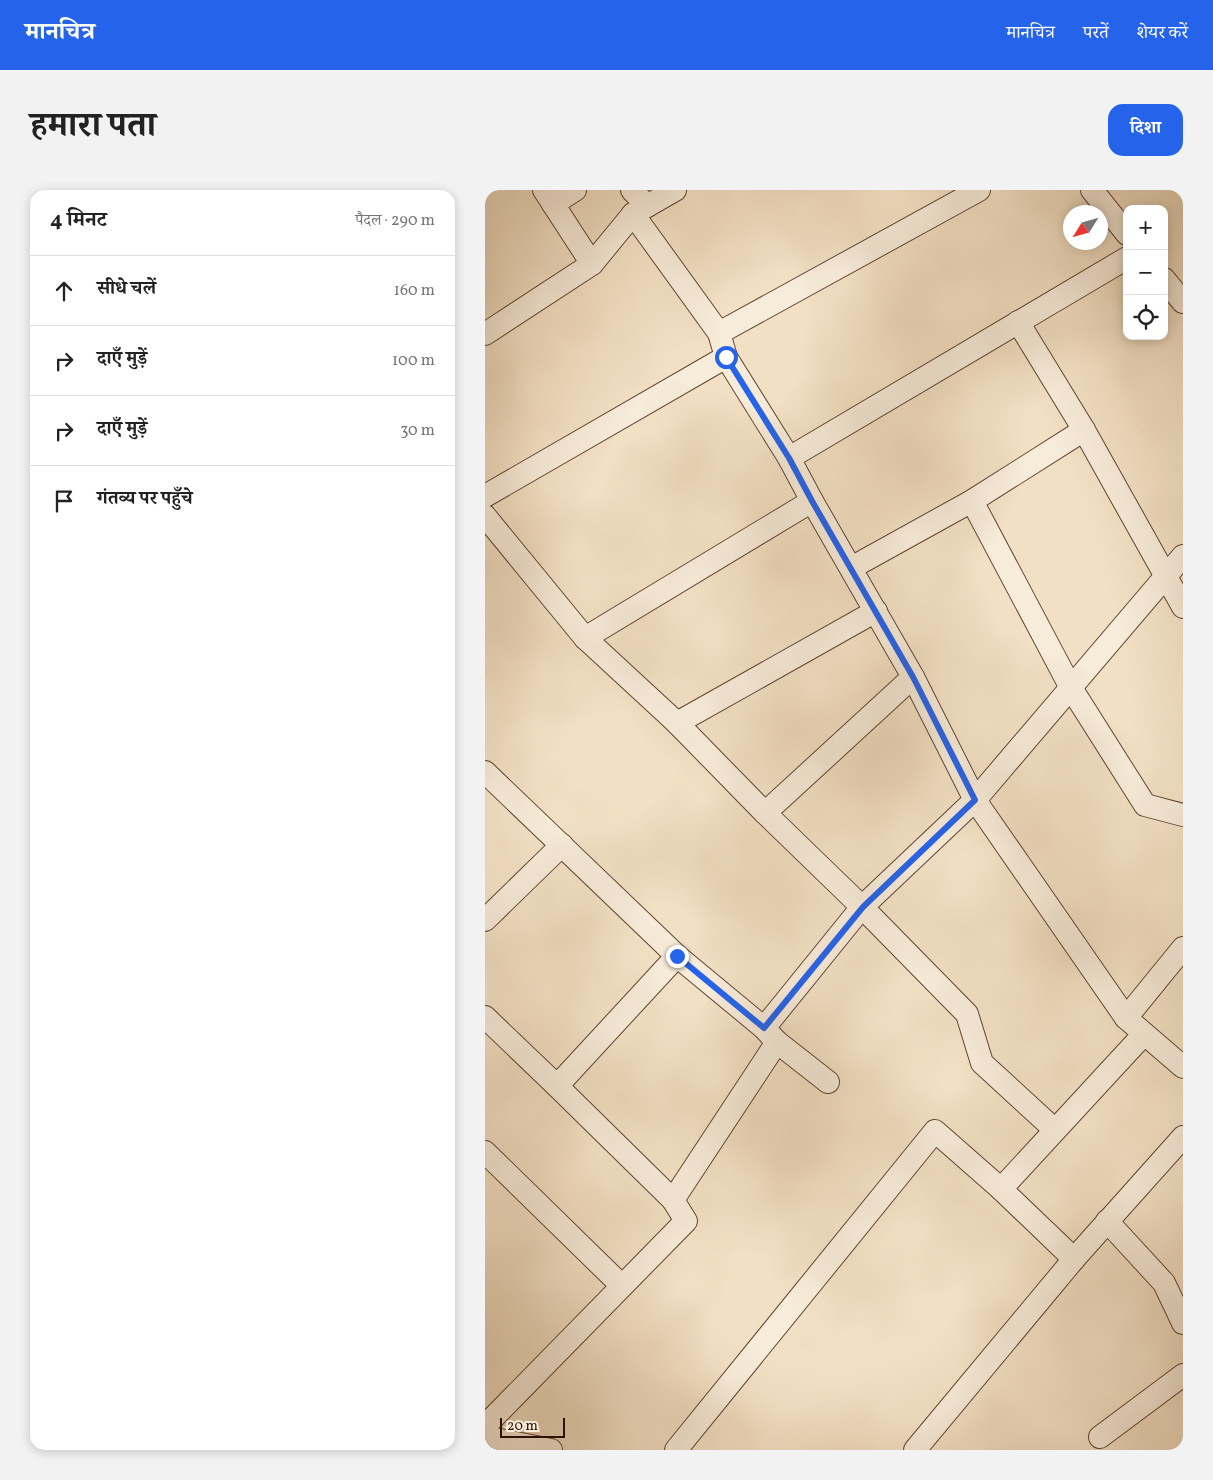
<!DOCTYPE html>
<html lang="hi">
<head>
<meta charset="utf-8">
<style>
	:root { --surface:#fff; --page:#f2f2f2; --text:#222; --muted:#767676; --line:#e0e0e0; --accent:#2563eb }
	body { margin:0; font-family:Vollkorn,"Noto Serif Devanagari",serif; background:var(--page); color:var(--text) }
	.controls { position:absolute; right:15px; top:15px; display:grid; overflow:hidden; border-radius:10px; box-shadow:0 2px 12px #0003 }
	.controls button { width:45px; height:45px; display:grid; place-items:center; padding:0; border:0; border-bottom:1px solid var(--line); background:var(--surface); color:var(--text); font:25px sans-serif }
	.compass { position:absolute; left:578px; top:15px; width:45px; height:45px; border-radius:50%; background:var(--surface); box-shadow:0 2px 12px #0003; rotate:233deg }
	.scale { position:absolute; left:15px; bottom:12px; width:65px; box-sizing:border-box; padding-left:5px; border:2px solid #2f1100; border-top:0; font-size:14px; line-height:18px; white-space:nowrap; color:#2f1100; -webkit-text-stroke:4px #f7ebd9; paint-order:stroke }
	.stop { position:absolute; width:15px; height:15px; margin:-11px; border:4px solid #2563eb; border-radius:50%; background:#fff }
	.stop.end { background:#2563eb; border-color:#fff; box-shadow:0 1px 5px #0008 }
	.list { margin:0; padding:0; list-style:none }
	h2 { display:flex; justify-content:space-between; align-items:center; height:65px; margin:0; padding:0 20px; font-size:21px }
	h2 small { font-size:16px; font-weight:400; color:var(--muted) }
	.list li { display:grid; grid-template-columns:32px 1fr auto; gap:15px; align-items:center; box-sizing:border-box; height:70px; padding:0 20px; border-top:1px solid var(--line) }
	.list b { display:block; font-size:19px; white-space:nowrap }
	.list em { font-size:16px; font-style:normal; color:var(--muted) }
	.icon { flex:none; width:28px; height:28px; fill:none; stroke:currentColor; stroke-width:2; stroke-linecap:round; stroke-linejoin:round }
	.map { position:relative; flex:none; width:698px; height:1260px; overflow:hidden; border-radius:15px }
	header { display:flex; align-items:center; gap:30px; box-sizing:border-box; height:70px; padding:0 25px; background:var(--accent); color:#fff }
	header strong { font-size:24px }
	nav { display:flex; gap:28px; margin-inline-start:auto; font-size:18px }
	.intro { display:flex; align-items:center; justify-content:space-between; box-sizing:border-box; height:120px; padding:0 30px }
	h1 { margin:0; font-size:35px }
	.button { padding:12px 22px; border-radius:15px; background:var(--accent); color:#fff; font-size:18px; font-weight:700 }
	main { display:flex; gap:30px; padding:0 30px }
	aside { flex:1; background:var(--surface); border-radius:15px; box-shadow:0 2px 12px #0003 }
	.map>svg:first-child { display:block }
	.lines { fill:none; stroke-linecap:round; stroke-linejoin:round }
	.minor-casing { stroke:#604531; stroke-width:24 }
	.minor { stroke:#f7ebd9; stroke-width:22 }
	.route { stroke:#2563eb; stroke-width:6 }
</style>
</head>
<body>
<header>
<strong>मानचित्र</strong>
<nav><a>मानचित्र</a><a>परतें</a><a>शेयर करें</a></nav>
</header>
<div class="intro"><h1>हमारा पता</h1><a class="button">दिशा</a></div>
<main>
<aside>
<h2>4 मिनट<small>पैदल · 290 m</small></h2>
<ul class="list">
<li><svg class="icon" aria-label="ahead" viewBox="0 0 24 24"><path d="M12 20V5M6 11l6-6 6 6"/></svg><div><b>सीधे चलें</b></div><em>160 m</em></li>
<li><svg class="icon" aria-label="right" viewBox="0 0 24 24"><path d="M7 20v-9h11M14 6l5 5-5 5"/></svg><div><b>दाएँ मुड़ें</b></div><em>100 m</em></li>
<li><svg class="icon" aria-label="right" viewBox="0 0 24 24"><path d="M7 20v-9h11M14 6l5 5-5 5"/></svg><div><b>दाएँ मुड़ें</b></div><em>30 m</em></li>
<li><svg class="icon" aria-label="arrive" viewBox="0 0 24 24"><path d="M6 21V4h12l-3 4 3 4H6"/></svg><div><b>गंतव्य पर पहुँचे</b></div></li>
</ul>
</aside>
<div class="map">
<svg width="698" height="1260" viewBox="0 0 698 1260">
	<rect width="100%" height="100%" fill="#f2e0c4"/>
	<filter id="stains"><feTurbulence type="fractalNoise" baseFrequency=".004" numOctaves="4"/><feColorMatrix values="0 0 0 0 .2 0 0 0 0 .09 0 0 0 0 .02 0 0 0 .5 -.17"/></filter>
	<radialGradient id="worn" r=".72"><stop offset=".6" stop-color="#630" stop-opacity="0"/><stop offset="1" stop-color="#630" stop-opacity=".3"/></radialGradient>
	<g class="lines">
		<g class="minor-casing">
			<g id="minor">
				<path d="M59,0L107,74"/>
				<path d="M147,0L162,16L148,24L234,143L241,167L304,268L327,311L428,487L490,610L641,828L698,877"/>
				<path d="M607,0L642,44"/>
				<path d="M68,14L90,0"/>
				<path d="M162,16L190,0"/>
				<path d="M679,89L698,112"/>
				<path d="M533,132L599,240L698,417"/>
				<path d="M234,143L494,0"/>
				<path d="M0,144L107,74L148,24"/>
				<path d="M304,268L642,68"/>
				<path d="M0,306L241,167"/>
				<path d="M487,311L586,498L660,615L698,625"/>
				<path d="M0,326L100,448L192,533L280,623L377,717L482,824L497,873L570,940"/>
				<path d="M366,378L487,311L599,240"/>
				<path d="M100,448L327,311"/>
				<path d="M192,533L391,421"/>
				<path d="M0,582L192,766L279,838L292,852L188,1010L201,1031L0,1236"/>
				<path d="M280,623L428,487"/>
				<path d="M0,730L77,655"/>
				<path d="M0,827L72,896L188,1010"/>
				<path d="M641,828L698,758"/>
				<path d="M279,838L377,717L490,610L698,366"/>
				<path d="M292,852L343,892"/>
				<path d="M72,896L192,766"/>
				<path d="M0,962L137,1096"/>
				<path d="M516,999L589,1069"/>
				<path d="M622,1031L679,1093L698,1133"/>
				<path d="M0,1247L66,1260"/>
				<path d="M615,1247L698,1185"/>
				<path d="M191,1260L450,941L516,999L659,844"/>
				<path d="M430,1260L589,1069L698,947"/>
			</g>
		</g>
		<use href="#minor" class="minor"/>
	</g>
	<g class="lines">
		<path class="route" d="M192,766L279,838L378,717L490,610L428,487L327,311L304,268L241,167"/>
	</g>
	<rect width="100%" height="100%" filter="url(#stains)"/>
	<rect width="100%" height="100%" fill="url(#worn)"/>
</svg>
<div class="controls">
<button>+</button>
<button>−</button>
<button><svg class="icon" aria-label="locate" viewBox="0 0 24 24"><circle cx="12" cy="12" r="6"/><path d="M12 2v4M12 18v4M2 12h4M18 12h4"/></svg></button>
</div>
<svg class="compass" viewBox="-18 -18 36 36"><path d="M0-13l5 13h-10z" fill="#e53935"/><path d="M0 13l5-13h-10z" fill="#767676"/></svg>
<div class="scale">20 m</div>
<div class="stop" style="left:241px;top:167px"></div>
<div class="stop end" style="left:192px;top:766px"></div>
</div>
</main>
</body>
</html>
